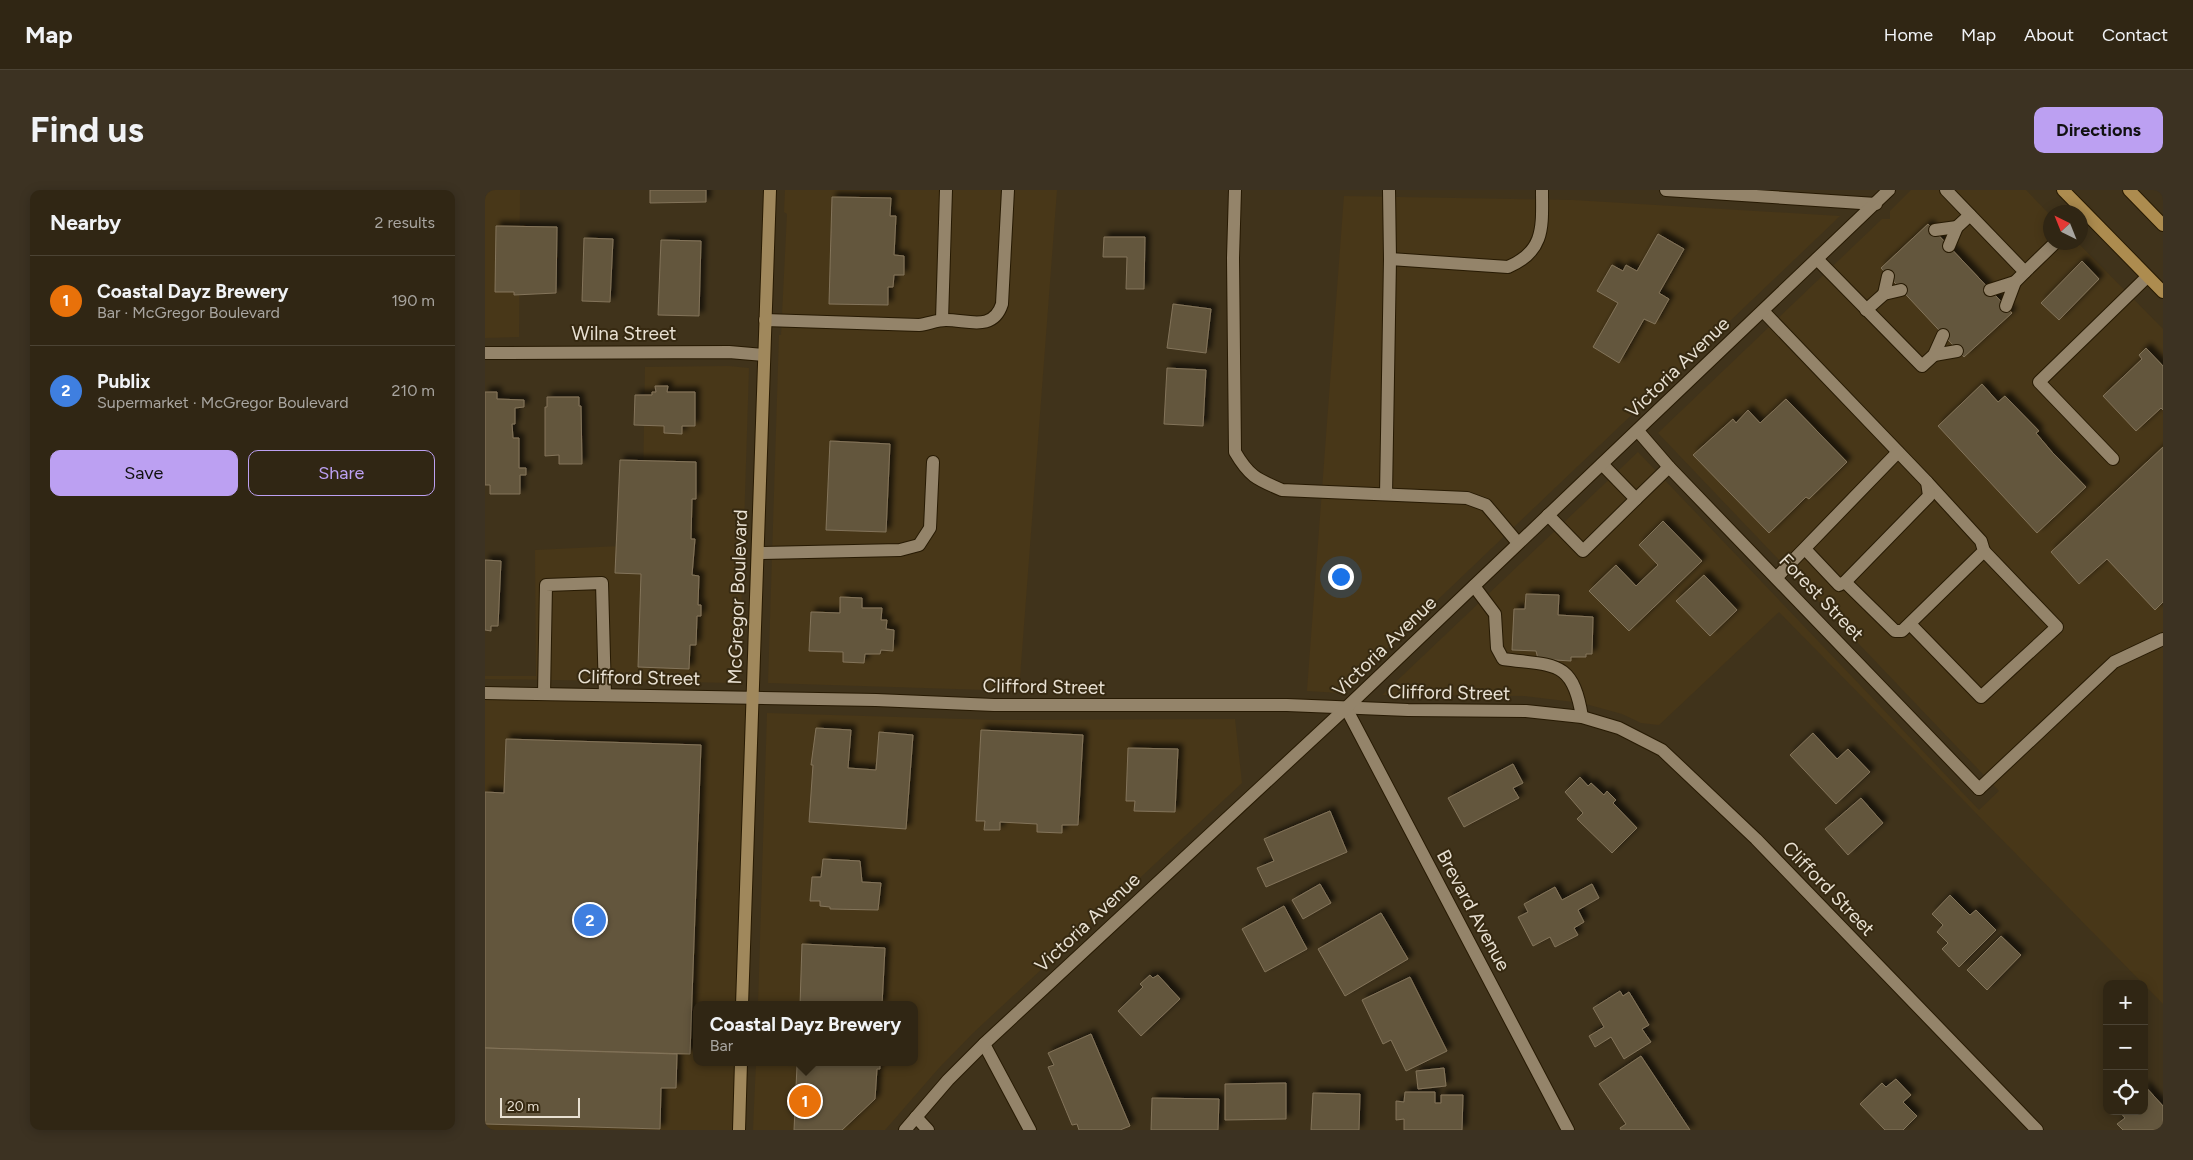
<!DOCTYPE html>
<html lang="en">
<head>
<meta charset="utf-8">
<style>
	:root { --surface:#302614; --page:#3c3222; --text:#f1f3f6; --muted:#a8a5a0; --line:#4b4334; --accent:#bca0f2 }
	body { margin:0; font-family:Figtree,sans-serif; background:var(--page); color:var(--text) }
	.controls { position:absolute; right:15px; bottom:15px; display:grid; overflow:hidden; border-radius:10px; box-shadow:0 2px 12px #0003 }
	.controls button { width:45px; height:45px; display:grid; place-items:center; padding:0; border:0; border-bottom:1px solid var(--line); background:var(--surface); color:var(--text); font:25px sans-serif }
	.compass { position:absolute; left:1558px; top:15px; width:45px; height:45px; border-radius:50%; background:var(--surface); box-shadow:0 2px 12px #0003; rotate:317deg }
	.scale { position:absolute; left:15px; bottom:12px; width:80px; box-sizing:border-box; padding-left:5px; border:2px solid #e8e0d2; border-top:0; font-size:14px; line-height:18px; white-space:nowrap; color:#e8e0d2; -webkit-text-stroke:4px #362911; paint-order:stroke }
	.you { position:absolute; left:855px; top:386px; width:18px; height:18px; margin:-12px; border:4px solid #fff; border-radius:50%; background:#1a73e8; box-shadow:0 0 0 8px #1a73e833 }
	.badge { display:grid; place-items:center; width:32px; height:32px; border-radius:50%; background:var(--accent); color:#fff; font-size:16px; font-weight:700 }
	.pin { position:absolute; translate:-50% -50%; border:2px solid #fff; box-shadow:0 1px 5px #0006 }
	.popup { position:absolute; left:208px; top:811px; width:225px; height:65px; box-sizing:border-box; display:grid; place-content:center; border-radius:10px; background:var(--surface); filter:drop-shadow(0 1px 4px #0005); font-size:16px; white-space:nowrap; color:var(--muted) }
	.popup b { font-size:19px; color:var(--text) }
	.popup::after { content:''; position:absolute; left:50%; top:100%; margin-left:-10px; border:10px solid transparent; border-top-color:var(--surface) }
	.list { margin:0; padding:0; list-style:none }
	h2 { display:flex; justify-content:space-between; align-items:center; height:65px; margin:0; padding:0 20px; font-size:21px }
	h2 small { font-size:16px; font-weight:400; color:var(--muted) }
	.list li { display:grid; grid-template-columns:32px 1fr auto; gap:15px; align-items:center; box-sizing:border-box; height:90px; padding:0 20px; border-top:1px solid var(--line) }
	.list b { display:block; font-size:19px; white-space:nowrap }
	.list p { margin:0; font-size:16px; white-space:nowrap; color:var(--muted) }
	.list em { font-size:16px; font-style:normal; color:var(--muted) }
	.actions { display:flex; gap:10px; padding:15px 20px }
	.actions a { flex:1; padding:11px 0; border:1px solid var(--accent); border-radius:10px; text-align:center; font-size:18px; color:var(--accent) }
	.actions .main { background:var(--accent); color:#111 }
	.icon { flex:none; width:28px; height:28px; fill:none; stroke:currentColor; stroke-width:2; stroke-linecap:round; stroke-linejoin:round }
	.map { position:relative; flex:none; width:1678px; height:940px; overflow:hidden; border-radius:10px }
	header { display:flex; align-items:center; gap:30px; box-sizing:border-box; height:70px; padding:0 25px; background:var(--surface); border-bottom:1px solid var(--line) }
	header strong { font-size:24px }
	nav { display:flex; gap:28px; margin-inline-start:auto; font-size:18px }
	.intro { display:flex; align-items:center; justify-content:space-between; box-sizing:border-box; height:120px; padding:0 30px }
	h1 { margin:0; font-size:35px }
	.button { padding:12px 22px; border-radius:10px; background:var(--accent); color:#111; font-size:18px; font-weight:700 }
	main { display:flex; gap:30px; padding:0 30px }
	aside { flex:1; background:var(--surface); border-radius:10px; box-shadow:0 2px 12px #0003 }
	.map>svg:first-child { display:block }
	.built { fill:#483718 }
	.building { fill:#64563d; stroke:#83745a; filter:url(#shadow) }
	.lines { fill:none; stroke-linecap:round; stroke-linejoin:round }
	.service-casing { stroke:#271a03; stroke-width:14 }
	.minor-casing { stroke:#271a03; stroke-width:14 }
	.tertiary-casing { stroke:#271a03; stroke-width:14 }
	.secondary-casing { stroke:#271a03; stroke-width:14 }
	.primary-casing { stroke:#271a03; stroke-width:14 }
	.service { stroke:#94846a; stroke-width:12 }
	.minor { stroke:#94846a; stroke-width:12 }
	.tertiary { stroke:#94846a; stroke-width:12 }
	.secondary { stroke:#a0885c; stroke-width:12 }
	.primary { stroke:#ad8c4f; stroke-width:12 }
	.labels { text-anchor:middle; stroke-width:4; stroke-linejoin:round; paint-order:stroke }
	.street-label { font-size:19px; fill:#e8e0d2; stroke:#362911 }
</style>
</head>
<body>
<header>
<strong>Map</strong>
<nav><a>Home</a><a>Map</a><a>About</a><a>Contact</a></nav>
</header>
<div class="intro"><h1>Find us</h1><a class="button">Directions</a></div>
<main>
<aside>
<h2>Nearby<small>2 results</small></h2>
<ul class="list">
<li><span class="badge" style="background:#e8710a">1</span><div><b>Coastal Dayz Brewery</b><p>Bar · McGregor Boulevard</p></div><em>190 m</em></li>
<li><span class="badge" style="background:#3f7fe0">2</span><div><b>Publix</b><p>Supermarket · McGregor Boulevard</p></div><em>210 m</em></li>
</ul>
<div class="actions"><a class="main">Save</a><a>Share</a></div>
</aside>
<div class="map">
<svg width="1678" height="940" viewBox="0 0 1678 940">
	<defs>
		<filter id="shadow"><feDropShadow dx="4.5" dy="-4.5" stdDeviation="2.5" flood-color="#0009"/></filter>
	</defs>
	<rect width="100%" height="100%" fill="#40331b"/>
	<g class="built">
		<path d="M0,0H35L34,147L0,148Z"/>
		<path d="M300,0H572L534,501L283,493L294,145H296L302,24L299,22Z"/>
		<path d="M1426,0H1541L1565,25L1566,52L1593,53L1678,139V814L1294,422L1174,535L1156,533L1137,524L1097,513L1039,506L897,505L1153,262L1494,620L1514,601L1173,243L1397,29H1405V21Z"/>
		<path d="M859,6L1088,10L1355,26L855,503L822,501Z"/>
		<path d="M244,176L264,178L254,493L0,489V486H51L50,360L157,355L160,177Z"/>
		<path d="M0,503L268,508L257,815H211V872H256L254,940H0Z"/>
		<path d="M282,523L510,530L750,529L757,593L488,843L453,879L400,940H268L271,872H429V815H273Z"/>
	</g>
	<g class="building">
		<path d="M165,0H221V12L165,13Z"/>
		<path d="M347,7L406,8L405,26H411L409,65L419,66V85H409L408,97H403V115L344,114Z"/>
		<path d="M1443,34L1527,123L1479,167L1396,78Z"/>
		<path d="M11,36L72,37L71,103L29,105V102H10Z"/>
		<path d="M1173,44L1199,59L1174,103L1184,109L1170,134L1159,129L1134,173L1108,157L1133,113L1112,101L1127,75L1138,81L1141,75L1152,81Z"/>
		<path d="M619,47H660L659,99H641L642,67H618Z"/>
		<path d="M99,48L128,49L125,112L97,111Z"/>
		<path d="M176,50L216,51L214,126L173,125Z"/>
		<path d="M1597,71L1614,89L1574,130L1556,113Z"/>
		<path d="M688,114L726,119L721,163L682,158Z"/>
		<path d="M1661,158L1678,176V220L1676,218L1651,241L1618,206L1657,169L1654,165Z"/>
		<path d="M682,178L721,180L718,236L679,234Z"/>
		<path d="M1497,194L1513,212L1520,206L1554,241L1551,243L1567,262L1601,297L1552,343L1453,236Z"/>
		<path d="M170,196H183L182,202H210V236H197V244L179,243V236L149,235L150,205H167V202H171Z"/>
		<path d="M0,202H12V209L39,210V217L30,218V234H27L28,248H34V278H41V285H35V304H5V295H0Z"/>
		<path d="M62,207H94V216H96L97,274H74V265L60,266V217H62Z"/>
		<path d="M1301,209L1362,272L1324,309L1321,307L1284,343L1208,265L1248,229L1251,233L1263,220L1275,233Z"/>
		<path d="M345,251L405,254L401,342L341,340Z"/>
		<path d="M1678,257V412L1670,420L1622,369L1594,394L1566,362Z"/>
		<path d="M135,270L211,272V309H207L206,349H210L207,385L214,386L213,415H216V426H212L211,455H205L204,479L153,477L156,384L130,383Z"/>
		<path d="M1178,331L1217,371L1144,441L1104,401L1131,375L1151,396L1173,375L1154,355Z"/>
		<path d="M0,370L16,371L13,436H6V441L0,440Z"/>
		<path d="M1219,385L1252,420L1225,446L1191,411Z"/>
		<path d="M1041,404L1074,405L1073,425L1108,427L1107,464H1101V467H1086V471L1053,469L1051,461L1027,460L1029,419H1040Z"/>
		<path d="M355,407L377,408V418H397L396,430H402L401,439L409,440L408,461L396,460L395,464H380L379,473L358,472V462L324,461L326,422L355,423Z"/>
		<path d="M331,538L366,540L363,578L391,580L394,542L428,545L421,639L324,632L328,575H326Z"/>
		<path d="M496,540L598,545L593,635H577V643L552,642V634L515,632V640H499L500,631H491Z"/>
		<path d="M1328,543L1352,569L1363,559L1385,582L1351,614L1305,565Z"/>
		<path d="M21,549L216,555L205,864L0,858V602L19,603Z"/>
		<path d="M643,558L693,559L690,622L649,621L650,611H641Z"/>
		<path d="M1028,574L1038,593L1028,598L1034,608L979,637L963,608Z"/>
		<path d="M1095,587L1103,596L1106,593L1119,605L1122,601L1131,610L1128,613L1152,638L1127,663L1092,629L1098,623L1080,602Z"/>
		<path d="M1376,608L1398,633L1363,665L1340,639Z"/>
		<path d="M845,621L862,662L781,697L772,678L789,671L779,649Z"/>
		<path d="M338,669L375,671L377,692L396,693L393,720L345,719V717L335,716V711H325L327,687H336Z"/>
		<path d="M835,694L846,713L818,729L807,710Z"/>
		<path d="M1107,694L1114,708L1093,720L1099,732L1089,738L1093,745L1070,757L1065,747L1048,756L1033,727L1043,722L1039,714L1070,697L1077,710Z"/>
		<path d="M1465,705L1485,725L1491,720L1511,740L1474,777L1457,759L1463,753L1452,742L1458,735L1447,724Z"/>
		<path d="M799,716L822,759L780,782L757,739Z"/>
		<path d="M896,723L923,769L860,806L833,759Z"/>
		<path d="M1516,746L1536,765L1502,800L1482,780Z"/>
		<path d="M317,754L400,758L397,815H315Z"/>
		<path d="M665,785L668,788L673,785L695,809L656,846L633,821L658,797L655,794Z"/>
		<path d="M925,787L962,861L921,881L906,850L898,854L877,810Z"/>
		<path d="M1135,801L1138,806L1144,802L1164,835L1157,839L1166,852L1139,869L1126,847L1110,857L1104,846L1119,837L1108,818Z"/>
		<path d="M606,844L645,936L635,940H594L592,934L587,935L563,877L569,875L563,863Z"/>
		<path d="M0,858L192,864L191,898H176L175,939L0,934Z"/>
		<path d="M1156,866L1205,940H1136L1135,938L1141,934L1114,894Z"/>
		<path d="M323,872H395V879H392L390,909L357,940H309L312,876H323Z"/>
		<path d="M959,878L961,896L933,899L931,881Z"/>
		<path d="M1411,889L1426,905L1418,912L1432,926L1418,940H1400L1375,914L1397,893L1401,897Z"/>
		<path d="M801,893V929L740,930V894Z"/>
		<path d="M1659,895L1678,916V940H1638L1632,934L1640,928L1634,921H1659Z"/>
		<path d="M920,902H950V913H956V905H978L977,940H919V929L911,930V911L919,912Z"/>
		<path d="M828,903L875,904L874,940H826Z"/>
		<path d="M667,908L734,909L733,940H666Z"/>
	</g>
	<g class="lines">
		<g class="service-casing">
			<g id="service">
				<path d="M750,0L748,68L750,262C764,286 771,289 797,300L982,308L1001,315L1033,353"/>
				<path d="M1461,0L1540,82L1530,92"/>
				<path d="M1450,40L1472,37"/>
				<path d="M1464,56L1472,37L1485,25"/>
				<path d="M905,69L1023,77C1061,61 1057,35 1057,0"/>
				<path d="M1332,69L1437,176L1449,165L1458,145"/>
				<path d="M1540,82L1571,52"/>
				<path d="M1505,100L1530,92L1521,116"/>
				<path d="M1399,104L1403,86"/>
				<path d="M1381,120L1399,104L1416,100"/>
				<path d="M1278,121L1442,292L1496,351L1499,361L1417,441H1410L1360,392"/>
				<path d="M280,130L434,135C443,134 452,130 461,130C483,130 508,142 517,114L523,0"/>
				<path d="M457,130L461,0"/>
				<path d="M1449,165L1472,161"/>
				<path d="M1628,269L1554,192L1662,87"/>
				<path d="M901,304L905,69L904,0"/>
				<path d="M1151,309L1184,277"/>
				<path d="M1063,325L1098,361L1151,309L1117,274"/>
				<path d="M1320,359L1354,395L1360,392L1444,306L1442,292"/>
				<path d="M274,363L415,360L434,355L445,338L448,272"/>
				<path d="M1292,387L1413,262"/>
				<path d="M989,396L1010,424L1012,458L1018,469C1069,476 1088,469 1097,527"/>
				<path d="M1425,434L1496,507L1572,437L1499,361"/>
				<path d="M59,504L61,395L117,393L120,505"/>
				<path d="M1494,599L1629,472L1678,449"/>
				<path d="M499,854L545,940"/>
			</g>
		</g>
		<g class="minor-casing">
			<g id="minor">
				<path d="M1181,0L1391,14"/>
				<path d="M0,163L244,162L279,165"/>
				<path d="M1153,241L1184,277L1494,599"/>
				<path d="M0,503L391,510L509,515H802L923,520L1041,521L1097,527L1134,538L1177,560L1271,649L1552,940"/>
				<path d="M861,518L1083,940"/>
				<path d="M431,927L443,940"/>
			</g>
		</g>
		<g class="tertiary-casing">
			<path id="tertiary" d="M420,940L463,890L499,854L861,518L1404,0"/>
		</g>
		<g class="secondary-casing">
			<g id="secondary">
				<path d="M257,815L285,0"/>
				<path d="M254,940L256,872"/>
			</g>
		</g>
		<g class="primary-casing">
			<g id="primary">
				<path d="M1578,0L1678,102"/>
				<path d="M1644,0L1678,35"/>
			</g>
		</g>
		<use href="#service" class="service"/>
		<use href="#minor" class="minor"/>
		<use href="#tertiary" class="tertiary"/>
		<use href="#secondary" class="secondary"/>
		<use href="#primary" class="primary"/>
	</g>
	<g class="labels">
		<g class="street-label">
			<text x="139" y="150">Wilna Street</text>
			<text transform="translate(1192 177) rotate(-44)" y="7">Victoria Avenue</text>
			<text transform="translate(252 407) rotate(-88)" y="7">McGregor Boulevard</text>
			<text transform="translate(1337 407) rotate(46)" y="7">Forest Street</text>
			<text transform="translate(899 456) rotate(-44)" y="7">Victoria Avenue</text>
			<text transform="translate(154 487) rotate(1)" y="7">Clifford Street</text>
			<text transform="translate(559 496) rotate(1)" y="7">Clifford Street</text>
			<text transform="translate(964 502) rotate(1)" y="7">Clifford Street</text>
			<text transform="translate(1344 698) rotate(46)" y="7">Clifford Street</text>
			<text transform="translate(989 720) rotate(62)" y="7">Brevard Avenue</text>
			<text transform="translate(602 732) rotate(-43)" y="7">Victoria Avenue</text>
		</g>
	</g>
</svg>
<div class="controls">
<button>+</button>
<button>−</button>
<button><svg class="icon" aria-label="locate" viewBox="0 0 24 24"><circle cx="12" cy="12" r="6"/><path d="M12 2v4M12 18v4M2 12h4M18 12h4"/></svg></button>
</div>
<svg class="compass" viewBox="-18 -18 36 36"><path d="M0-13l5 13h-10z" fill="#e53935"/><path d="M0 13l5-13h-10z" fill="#a8a5a0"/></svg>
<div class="scale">20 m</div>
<div class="you"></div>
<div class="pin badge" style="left:320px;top:911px;background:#e8710a">1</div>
<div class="popup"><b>Coastal Dayz Brewery</b>Bar</div>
<div class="pin badge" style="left:105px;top:730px;background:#3f7fe0">2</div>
</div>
</main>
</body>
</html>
